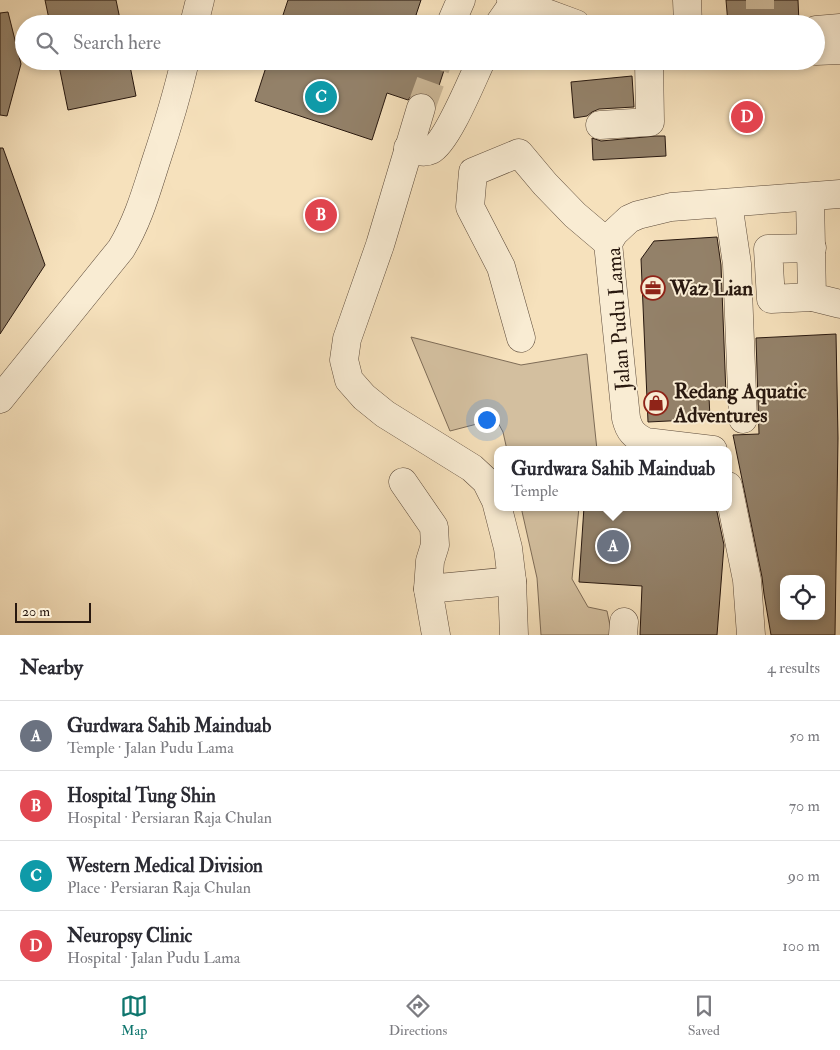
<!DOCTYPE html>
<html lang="en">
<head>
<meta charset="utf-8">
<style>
	:root { --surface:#fff; --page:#f7f7f7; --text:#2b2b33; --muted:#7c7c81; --line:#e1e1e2; --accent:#0f766e }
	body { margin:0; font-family:"IM FELL Double Pica",serif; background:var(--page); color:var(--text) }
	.controls { position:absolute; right:15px; bottom:15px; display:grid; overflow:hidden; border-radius:10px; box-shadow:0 2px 8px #0003 }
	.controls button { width:45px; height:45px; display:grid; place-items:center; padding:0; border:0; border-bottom:1px solid var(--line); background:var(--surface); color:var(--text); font:25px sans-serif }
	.scale { position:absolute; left:15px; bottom:12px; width:76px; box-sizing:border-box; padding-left:5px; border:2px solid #28180f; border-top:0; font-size:14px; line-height:18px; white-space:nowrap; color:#28180f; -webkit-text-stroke:4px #f9ecd3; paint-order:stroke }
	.you { position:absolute; left:486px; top:419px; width:18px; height:18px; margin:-12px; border:4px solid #fff; border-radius:50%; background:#1a73e8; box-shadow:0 0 0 8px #1a73e833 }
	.badge { display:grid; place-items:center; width:32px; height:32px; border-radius:50%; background:var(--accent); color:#fff; font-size:16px; font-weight:700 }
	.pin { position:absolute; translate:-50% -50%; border:2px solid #fff; box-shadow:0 1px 5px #0006 }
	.popup { position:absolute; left:494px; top:446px; width:238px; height:65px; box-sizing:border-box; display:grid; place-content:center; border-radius:10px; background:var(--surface); filter:drop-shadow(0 1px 4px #0005); font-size:16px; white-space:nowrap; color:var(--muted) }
	.popup b { font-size:19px; color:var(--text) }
	.popup::after { content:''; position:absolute; left:50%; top:100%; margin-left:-10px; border:10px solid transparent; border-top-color:var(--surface) }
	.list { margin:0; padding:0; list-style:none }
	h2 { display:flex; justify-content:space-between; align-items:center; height:65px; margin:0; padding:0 20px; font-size:21px }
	h2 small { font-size:16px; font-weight:400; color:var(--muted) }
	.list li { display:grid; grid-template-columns:32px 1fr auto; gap:15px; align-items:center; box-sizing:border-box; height:70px; padding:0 20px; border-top:1px solid var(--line) }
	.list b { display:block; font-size:19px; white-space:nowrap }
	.list p { margin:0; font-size:16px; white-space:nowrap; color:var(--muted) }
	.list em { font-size:16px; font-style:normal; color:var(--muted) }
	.icon { flex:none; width:28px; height:28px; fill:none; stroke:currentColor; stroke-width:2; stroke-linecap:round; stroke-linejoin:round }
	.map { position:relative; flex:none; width:840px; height:635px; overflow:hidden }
	.search { position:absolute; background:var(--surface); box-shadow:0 2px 8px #0003; left:15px; right:15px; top:15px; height:55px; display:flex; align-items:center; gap:12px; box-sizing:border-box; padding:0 18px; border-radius:28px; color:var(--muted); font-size:19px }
	.sheet { height:345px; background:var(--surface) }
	nav { display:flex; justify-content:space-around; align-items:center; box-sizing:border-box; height:70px; border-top:1px solid var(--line); background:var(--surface); font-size:14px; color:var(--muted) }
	nav a { display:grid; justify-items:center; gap:2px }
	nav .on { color:var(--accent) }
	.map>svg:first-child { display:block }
	.green { fill:#d3bf9f; stroke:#7e6c57 }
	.building { fill:#938169; stroke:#28180f; fill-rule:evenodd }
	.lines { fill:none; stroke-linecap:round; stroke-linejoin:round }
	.minor-tunnel { stroke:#cdb999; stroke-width:28; stroke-dasharray:28 14; stroke-linecap:butt }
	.minor-casing { stroke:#5c4a3a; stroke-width:29 }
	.minor { stroke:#f9ecd3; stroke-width:28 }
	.labels { text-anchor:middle; stroke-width:4; stroke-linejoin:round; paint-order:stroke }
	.poi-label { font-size:21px; font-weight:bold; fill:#28180f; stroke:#f9ecd3; text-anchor:start }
	.street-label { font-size:21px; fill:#28180f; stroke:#f9ecd3 }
</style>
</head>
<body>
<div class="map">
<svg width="840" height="635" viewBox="0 0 840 635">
	<rect width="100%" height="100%" fill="#f6e1bc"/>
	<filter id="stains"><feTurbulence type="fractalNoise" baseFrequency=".004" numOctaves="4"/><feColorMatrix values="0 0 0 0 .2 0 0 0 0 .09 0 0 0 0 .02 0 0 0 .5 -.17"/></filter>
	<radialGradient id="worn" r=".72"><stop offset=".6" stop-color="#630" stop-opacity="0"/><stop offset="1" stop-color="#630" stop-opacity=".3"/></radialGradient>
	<g class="green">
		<path d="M411,337L521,365L587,354L597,450H507L503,432L496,419L450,431Z"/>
		<path d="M521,507H579L572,579L588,607L607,611L612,635H541L537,578Z"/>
	</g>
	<g class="building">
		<path d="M45,0H116L121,24H50Z"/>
		<path d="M288,0H421L416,15L436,22V24H280Z"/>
		<path d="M726,0H798L799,23L728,24Z"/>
		<path d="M8,12L21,64L7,116L0,115V13Z"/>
		<path d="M58,61H129L136,96L68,110Z"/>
		<path d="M268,61H447L434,101L432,97L425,93H417L411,96L408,100L387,93L372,140L255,101Z"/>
		<path d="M632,76L634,107L599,109L592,112L587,116L574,118L571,82Z"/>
		<path d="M656,136H665L666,156L593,160L592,138L601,141Z"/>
		<path d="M0,148H3L45,265L0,334Z"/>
		<path d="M717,237L721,265L726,395L709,396L710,419L648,422L641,259L654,241Z"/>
		<path d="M836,334L838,438L835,635H771L764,594L762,577L733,435L759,434L756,338ZM784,579H821V616H784Z"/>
		<path d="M584,507H716L724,545L717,635H640L642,586L579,582Z"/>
	</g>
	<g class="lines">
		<g class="minor-tunnel">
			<path d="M760,0V9"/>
			<path d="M421,108L438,61"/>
		</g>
		<g class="minor-casing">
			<g id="minor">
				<path d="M511,0L576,24"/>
				<path d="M687,0L688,24"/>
				<path d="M451,23L461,0"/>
				<path d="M194,24L200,0"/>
				<path d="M499,24L515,1"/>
				<path d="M816,30L840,28"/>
				<path d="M816,51L840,50"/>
				<path d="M421,108L380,245L347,339L344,360L349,380L364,397L385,414L472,468L486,481L496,501L508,548L512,581L514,635"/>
				<path d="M600,125L650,122L649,61"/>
				<path d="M408,148C416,150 423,154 431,150C447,142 472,80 481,61"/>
				<path d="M810,197L812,297L840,304"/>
				<path d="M728,203L737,264L743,419"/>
				<path d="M812,248L768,249L771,299L812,297"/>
				<path d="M521,338L501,267L470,207L473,172L519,153L545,184L575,215L608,243"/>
				<path d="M0,399L121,249C138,221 146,192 156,161C167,128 177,95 185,61"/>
				<path d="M713,450L646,442C634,436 629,431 626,418L608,243L614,233L629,219L638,215L671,207L840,194"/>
				<path d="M403,482L434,527L435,545L430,561L428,589L436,635"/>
				<path d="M728,486L747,580L751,635"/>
				<path d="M428,589L512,581"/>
				<path d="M623,635L624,622"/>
			</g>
		</g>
		<use href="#minor" class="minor"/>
	</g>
	<defs>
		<g id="office-ring" transform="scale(1.25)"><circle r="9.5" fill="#f9ecd3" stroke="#8f2418" stroke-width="1.5"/><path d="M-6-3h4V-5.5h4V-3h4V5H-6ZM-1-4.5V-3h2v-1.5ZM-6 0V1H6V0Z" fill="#8f2418"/></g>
		<g id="shop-ring" transform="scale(1.25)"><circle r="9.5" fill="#f9ecd3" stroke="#8f2418" stroke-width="1.5"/><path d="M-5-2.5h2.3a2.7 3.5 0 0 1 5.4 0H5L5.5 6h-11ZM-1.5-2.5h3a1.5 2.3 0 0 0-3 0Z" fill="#8f2418"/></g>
	</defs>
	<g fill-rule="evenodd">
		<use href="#office-ring" x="653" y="288"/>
		<use href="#shop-ring" x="656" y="403"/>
	</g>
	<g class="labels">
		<g class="poi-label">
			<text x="670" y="295">Waz Lian</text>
			<text x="674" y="398">Redang Aquatic<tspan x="674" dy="24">Adventures</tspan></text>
		</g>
		<g class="street-label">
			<text transform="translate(618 319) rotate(-94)" y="7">Jalan Pudu Lama</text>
		</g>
	</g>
	<rect width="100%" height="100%" filter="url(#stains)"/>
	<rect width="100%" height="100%" fill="url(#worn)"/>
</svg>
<div class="controls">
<button><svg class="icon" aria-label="locate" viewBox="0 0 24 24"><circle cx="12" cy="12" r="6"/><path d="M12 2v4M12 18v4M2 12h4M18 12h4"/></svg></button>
</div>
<div class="scale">20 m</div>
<div class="you"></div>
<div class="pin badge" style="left:613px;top:546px;background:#6b7280">A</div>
<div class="popup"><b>Gurdwara Sahib Mainduab</b>Temple</div>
<div class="pin badge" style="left:321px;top:215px;background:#e0444e">B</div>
<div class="pin badge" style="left:321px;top:97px;background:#0f9aa8">C</div>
<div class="pin badge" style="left:747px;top:117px;background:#e0444e">D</div>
<div class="search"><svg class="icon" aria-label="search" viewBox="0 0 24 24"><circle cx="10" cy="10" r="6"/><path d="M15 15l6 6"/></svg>Search here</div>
</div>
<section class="sheet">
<h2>Nearby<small>4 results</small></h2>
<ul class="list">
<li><span class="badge" style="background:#6b7280">A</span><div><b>Gurdwara Sahib Mainduab</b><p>Temple · Jalan Pudu Lama</p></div><em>50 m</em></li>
<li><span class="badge" style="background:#e0444e">B</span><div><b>Hospital Tung Shin</b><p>Hospital · Persiaran Raja Chulan</p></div><em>70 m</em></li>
<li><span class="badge" style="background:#0f9aa8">C</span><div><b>Western Medical Division</b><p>Place · Persiaran Raja Chulan</p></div><em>90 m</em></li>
<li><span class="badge" style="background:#e0444e">D</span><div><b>Neuropsy Clinic</b><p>Hospital · Jalan Pudu Lama</p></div><em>100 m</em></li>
</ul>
</section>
<nav>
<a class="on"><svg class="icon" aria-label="map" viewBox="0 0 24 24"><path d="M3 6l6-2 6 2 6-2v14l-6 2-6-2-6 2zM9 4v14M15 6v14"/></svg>Map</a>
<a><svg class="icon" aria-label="directions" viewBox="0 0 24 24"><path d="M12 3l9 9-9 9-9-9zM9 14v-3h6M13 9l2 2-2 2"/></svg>Directions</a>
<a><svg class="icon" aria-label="saved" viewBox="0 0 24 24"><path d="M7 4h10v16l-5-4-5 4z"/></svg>Saved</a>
</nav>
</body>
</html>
